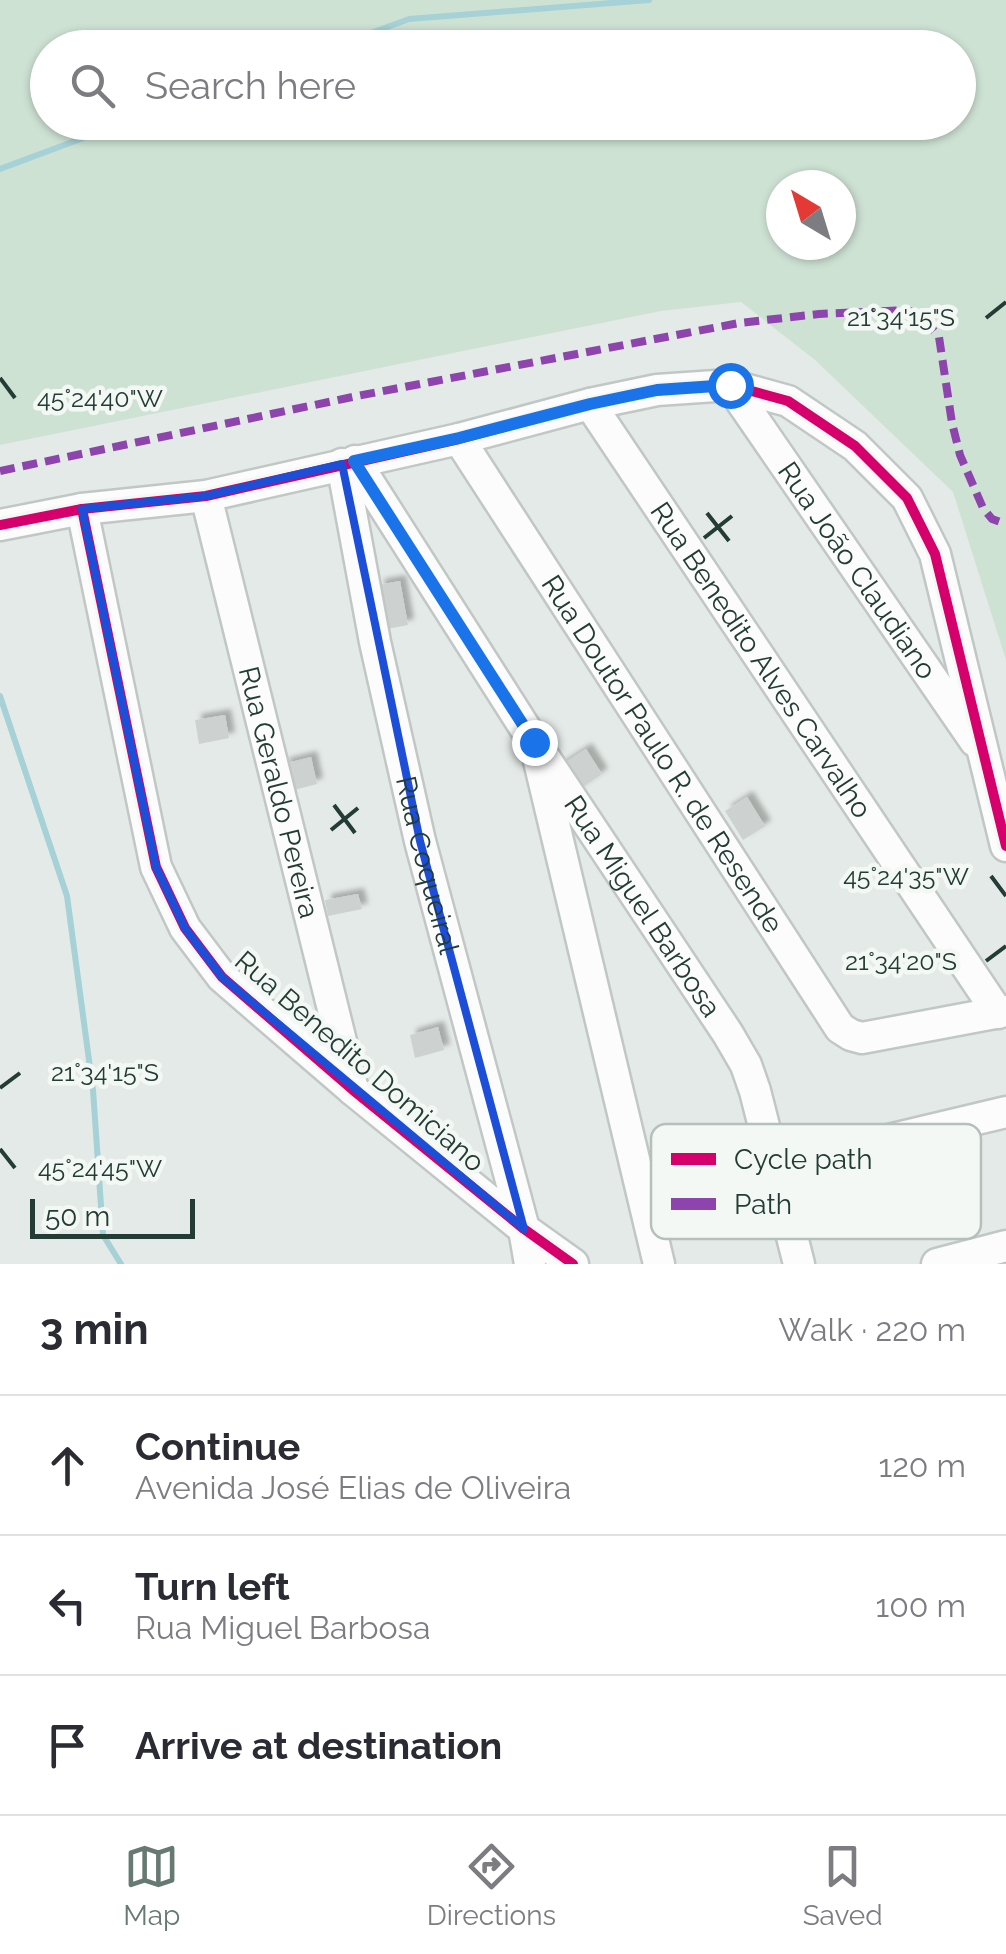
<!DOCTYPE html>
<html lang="en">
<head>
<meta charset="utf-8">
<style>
	:root { --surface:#fff; --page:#f2f2f3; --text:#2b2b33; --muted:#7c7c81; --line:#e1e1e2; --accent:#677973 }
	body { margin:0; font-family:Raleway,sans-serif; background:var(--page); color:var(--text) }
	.compass { position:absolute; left:766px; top:170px; width:90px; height:90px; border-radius:50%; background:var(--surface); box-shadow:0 2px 8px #0004; rotate:322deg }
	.scale { position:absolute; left:30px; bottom:25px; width:165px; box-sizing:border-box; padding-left:10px; border:5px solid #233c35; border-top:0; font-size:28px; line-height:35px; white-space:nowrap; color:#233c35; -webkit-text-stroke:8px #f3f8f5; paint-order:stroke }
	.stop { position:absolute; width:30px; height:30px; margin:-22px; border:8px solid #1a73e8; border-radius:50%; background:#fff }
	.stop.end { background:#1a73e8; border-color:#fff; box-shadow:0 2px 10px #0008 }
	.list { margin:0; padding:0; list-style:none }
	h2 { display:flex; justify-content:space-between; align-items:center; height:130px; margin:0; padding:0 40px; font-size:42px }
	h2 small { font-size:32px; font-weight:400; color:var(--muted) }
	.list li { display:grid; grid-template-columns:65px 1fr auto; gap:30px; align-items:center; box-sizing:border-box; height:140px; padding:0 40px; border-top:2px solid var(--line) }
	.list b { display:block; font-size:38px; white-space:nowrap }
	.list p { margin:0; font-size:32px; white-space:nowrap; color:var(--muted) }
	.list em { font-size:32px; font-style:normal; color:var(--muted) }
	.icon { flex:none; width:55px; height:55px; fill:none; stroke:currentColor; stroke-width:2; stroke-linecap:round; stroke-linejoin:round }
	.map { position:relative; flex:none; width:1006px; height:1264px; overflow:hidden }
	.search { position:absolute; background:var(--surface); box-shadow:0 2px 8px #0004; left:30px; right:30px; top:30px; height:110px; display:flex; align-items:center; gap:25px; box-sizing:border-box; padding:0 35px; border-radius:55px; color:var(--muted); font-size:38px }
	.sheet { height:550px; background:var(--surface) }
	nav { display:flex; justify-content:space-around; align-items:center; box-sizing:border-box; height:140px; border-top:2px solid var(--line); background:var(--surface); font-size:28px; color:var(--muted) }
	nav a { display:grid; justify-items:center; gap:5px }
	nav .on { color:var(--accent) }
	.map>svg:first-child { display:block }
	.green { fill:#cee2d4; fill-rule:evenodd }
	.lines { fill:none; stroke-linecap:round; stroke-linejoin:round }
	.stream { stroke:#a6d1d6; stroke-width:6 }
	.building { fill:#cdd2d0; filter:url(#shadow) }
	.minor-casing { stroke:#c1c7c4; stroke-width:35 }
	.minor { stroke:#fbfcfb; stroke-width:30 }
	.quiet { stroke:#8e44ad; stroke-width:8; stroke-dasharray:15 8; stroke-linecap:butt }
	.cycleway-casing { stroke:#f3f8f5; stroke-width:16 }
	.cycleway { stroke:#d6006c; stroke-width:10 }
	.route { stroke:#1a73e8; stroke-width:12 }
	.marked { fill:none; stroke:#1d4ed8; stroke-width:8; stroke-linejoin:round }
	.ticks { fill:none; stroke:#233c35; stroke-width:4 }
	.labels { text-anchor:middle; stroke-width:9; stroke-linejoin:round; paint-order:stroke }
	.street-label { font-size:28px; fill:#233c35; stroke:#f3f8f5 }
	.key { fill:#f3f8f5; stroke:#b5c0bb; stroke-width:2.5 }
	.key-label { font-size:28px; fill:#233c35 }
	.ticks-label { font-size:25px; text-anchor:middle; fill:#233c35; stroke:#f3f8f5; stroke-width:9; stroke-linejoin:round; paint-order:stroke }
</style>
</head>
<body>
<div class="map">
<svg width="1006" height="1264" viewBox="0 0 1006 1264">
	<defs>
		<filter id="shadow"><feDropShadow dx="6" dy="-6" stdDeviation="2.5" flood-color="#0004"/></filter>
	</defs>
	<rect width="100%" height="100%" fill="#e4eae7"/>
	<path class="green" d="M0,0H1006V660L953,492L815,360L741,302L661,311L0,445ZM48,48H958V122H48ZM781,185H841V245H781Z"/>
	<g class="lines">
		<g class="stream">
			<path d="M330,48L409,19L649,0"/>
			<path d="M0,169L126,122"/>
			<path d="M0,696L67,896L93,1090L103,1235L121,1264"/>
		</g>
	</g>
	<g class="building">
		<path d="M400,581L408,625L387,629L378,585Z"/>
		<path d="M225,715L229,738L199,744L195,720Z"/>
		<path d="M586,749L602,774L574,793L558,767Z"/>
		<path d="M311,757L317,784L290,791L283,764Z"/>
		<path d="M747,797L765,826L743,840L725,811Z"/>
		<path d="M358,894L362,909L328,916L325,900Z"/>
		<path d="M438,1027L444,1050L415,1058L410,1035Z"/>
	</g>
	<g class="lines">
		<g class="minor-casing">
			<g id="minor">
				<path id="s1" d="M730,385L975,741"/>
				<path id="s2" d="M590,404L998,1013"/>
				<path id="s3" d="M459,439L840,1028L851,1035L862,1038L1006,1011"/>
				<path id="s4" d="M355,461L534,742L728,1034L746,1065L755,1091L799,1264"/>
				<path id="s5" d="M342,464L375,642L420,841L524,1229L530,1264"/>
				<path id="s6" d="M206,496L353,1090"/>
				<path d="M82,509L156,867L185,928L222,977L353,1090L524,1229L573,1264"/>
				<path d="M0,525L82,509L206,496L459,439L590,404L657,390L730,385L788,401L855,446L907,498L935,554L1006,846"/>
				<path d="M539,761L659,1264"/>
				<path d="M773,1161L842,1151L1006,1112"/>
				<path d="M937,1264L1006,1246"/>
			</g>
		</g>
		<use href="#minor" class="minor"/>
		<path class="quiet" d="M0,471L357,396L739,323L819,314L907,310L921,315L939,337L952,423L960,455L983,508L992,519L1006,524"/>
		<g class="cycleway-casing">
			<g id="cycleway">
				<path d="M82,509L156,867L185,928L222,977L353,1090L524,1229L573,1264"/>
				<path d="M0,525L82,509L206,496L459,439L590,404L657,390L730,385L788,401L855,446L907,498L935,554L1006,846"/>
			</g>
		</g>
		<use href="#cycleway" class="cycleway"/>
	</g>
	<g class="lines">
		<path class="route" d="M534,742L354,461L459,438L590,404L657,390L730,385"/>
	</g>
	<path class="marked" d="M342,464L420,841L524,1229L222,977L185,928L156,867L82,509L206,496Z"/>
	<path class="ticks" d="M986,318L1006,302M0,378L15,398M707,513L729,541M704,538L732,516M334,805L355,833M331,830L358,808M991,876L1006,896M986,961L1006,946M0,1088L20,1073M0,1149L15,1168"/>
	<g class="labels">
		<g class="street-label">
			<text dy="10" stroke="none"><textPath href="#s1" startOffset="225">Rua João Claudiano</textPath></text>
			<text dy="10" stroke="none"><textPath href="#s2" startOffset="308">Rua Benedito Alves Carvalho</textPath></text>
			<text dy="10" stroke="none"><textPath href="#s3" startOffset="375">Rua Doutor Paulo R. de Resende</textPath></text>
			<text dy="10" stroke="none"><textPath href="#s6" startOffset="305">Rua Geraldo Pereira</textPath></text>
			<text dy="10" stroke="none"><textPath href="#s5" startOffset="410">Rua Coqueiral</textPath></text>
			<text dy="10" stroke="none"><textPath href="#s4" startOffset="530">Rua Miguel Barbosa</textPath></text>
			<text transform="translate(360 1061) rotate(41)" y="10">Rua Benedito Domiciano</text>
		</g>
	</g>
	<rect x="651" y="1124" width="330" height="115" rx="15" class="key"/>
	<rect x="671" y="1153" width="45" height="12" fill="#d6006c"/>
	<rect x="671" y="1198" width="45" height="12" fill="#8e44ad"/>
	<g class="key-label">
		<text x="734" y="1169">Cycle path</text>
		<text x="734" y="1214">Path</text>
	</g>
	<g class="ticks-label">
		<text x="901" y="326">21°34'15"S</text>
		<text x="100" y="407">45°24'40"W</text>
		<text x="906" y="885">45°24'35"W</text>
		<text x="901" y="970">21°34'20"S</text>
		<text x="105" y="1081">21°34'15"S</text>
		<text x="100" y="1177">45°24'45"W</text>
	</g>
</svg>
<svg class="compass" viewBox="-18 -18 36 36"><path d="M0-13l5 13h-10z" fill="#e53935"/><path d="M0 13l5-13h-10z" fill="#7c7c81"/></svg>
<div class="scale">50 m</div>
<div class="stop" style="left:730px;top:385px"></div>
<div class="stop end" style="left:534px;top:742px"></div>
<div class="search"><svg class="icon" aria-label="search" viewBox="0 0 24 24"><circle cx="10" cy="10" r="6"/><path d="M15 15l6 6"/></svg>Search here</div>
</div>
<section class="sheet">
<h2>3 min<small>Walk · 220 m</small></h2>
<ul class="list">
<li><svg class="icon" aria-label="ahead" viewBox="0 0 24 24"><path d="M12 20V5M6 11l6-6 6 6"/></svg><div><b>Continue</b><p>Avenida José Elias de Oliveira</p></div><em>120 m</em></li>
<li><svg class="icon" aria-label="left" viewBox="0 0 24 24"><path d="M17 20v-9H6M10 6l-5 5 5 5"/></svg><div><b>Turn left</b><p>Rua Miguel Barbosa</p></div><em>100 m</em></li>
<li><svg class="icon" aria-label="arrive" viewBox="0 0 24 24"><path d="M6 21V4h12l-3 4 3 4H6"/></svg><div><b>Arrive at destination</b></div></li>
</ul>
</section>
<nav>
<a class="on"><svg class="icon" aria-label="map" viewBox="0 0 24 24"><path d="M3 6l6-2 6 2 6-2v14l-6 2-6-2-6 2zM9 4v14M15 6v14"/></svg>Map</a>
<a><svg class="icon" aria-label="directions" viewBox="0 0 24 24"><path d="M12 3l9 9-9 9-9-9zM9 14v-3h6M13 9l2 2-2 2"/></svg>Directions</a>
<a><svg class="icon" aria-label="saved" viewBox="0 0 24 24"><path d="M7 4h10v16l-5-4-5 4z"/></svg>Saved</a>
</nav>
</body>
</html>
